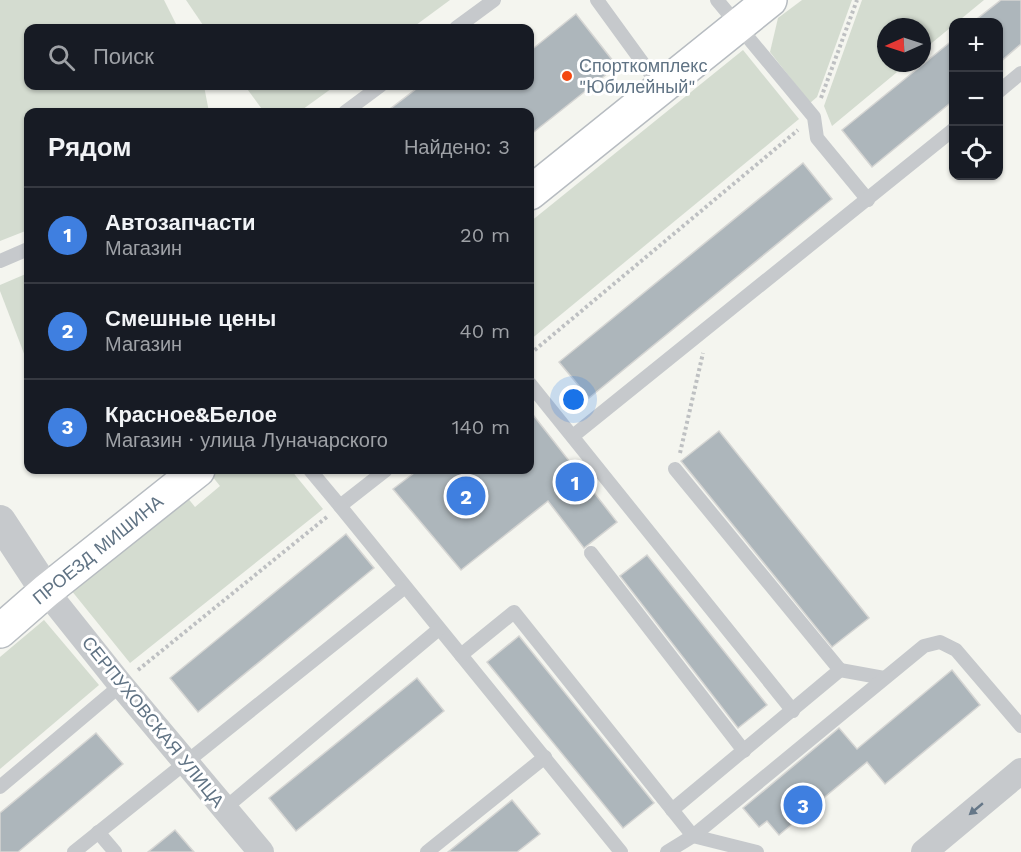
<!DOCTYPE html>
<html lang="ru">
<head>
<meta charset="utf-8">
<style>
	:root { --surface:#171b24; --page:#20242c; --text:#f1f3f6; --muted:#9ea1a6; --line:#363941; --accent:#1a73e8 }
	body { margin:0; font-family:"Work Sans",sans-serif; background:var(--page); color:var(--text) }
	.controls { position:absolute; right:18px; top:18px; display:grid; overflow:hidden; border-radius:12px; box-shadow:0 2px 4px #0004 }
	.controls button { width:54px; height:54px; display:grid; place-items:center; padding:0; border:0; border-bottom:2px solid var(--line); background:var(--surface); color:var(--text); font:30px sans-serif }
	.compass { position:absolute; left:877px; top:18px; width:54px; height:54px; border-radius:50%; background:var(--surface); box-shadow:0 2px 4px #0004; rotate:267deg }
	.you { position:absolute; left:574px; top:400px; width:21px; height:21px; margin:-15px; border:4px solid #fff; border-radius:50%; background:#1a73e8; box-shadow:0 0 0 9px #1a73e833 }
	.badge { display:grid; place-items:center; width:39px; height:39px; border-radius:50%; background:var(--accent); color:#fff; font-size:20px; font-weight:700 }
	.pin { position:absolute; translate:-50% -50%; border:3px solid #fff; box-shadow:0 2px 6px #0006 }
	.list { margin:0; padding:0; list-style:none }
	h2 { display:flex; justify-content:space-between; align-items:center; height:78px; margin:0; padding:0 24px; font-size:26px }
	h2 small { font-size:20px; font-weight:400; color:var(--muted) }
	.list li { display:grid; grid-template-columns:39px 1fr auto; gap:18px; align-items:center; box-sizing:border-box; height:96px; padding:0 24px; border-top:2px solid var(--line) }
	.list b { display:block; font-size:22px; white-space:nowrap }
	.list p { margin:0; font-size:20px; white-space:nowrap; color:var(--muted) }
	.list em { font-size:20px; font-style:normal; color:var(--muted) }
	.icon { flex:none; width:33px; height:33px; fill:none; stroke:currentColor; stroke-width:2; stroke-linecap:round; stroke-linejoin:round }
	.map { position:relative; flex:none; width:1021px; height:852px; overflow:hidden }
	.search { position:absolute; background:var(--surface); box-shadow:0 2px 4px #0004; left:24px; top:24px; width:510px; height:66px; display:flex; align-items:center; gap:15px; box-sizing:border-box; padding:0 21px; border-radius:12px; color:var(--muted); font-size:22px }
	.panel { position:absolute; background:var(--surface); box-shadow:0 2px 4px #0004; left:24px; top:108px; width:510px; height:366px; border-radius:12px }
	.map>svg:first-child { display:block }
	.green { fill:#d4dcd0 }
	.building { fill:#adb6bb; stroke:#d5d5d3; stroke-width:1.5 }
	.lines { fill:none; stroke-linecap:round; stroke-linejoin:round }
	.secondary-casing { stroke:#b7bcc1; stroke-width:36 }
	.path { stroke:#bec0c2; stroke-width:4; stroke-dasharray:3 3; stroke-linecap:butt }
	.service { stroke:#c6c9cc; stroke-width:14 }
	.minor { stroke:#c6c9cc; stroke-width:26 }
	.tertiary { stroke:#c6c9cc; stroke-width:32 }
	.secondary { stroke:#fff; stroke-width:33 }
	.oneway { fill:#657788 }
	.poi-dot { fill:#f44810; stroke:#fff; stroke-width:2 }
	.labels { text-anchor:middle; stroke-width:6; stroke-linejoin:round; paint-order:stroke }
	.poi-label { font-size:18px; fill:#607384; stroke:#fff; text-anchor:start }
	.street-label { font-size:18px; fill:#607384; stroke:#fff }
</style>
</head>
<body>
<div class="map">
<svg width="1021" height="852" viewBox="0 0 1021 852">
	<rect width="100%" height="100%" fill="#f4f5ef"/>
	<g class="green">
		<path d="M0,0H164L178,28H28V86H204L209,112H28V230L0,241Z"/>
		<path d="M186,0H450L412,28H205Z"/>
		<path d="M802,0H852L817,97L810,103L770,52L778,18Z"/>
		<path d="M862,0H984L922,51V27H886V63H908L832,126L824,106Z"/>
		<path d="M743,50L799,119L530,340V222Z"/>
		<path d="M245,86H335L299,112H264Z"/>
		<path d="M28,273V364L0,291V285Z"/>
		<path d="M221,470H291L323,509L130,663L71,590L187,497L195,507L220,486L212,476Z"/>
		<path d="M44,620L99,685L0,769V657Z"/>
	</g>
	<g class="building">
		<path d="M1001,0H1021V44L999,63V22H973Z"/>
		<path d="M576,14L617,66L530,135V112H386L420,86H530V51Z"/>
		<path d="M954,39V100L872,167L842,130Z"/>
		<path d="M803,163L832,199L589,398L559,362Z"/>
		<path d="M530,411L617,522L584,548L548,501L461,570L393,489L418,470H530Z"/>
		<path d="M719,431L869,618L832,647L681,461Z"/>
		<path d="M346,534L374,568L198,712L170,678Z"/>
		<path d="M647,555L767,705L738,728L620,576Z"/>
		<path d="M519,636L654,803L623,828L487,662Z"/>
		<path d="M952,670L980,705L885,784L867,762L779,835L767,821L759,827L743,808L839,728L857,749Z"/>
		<path d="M417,678L444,711L296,831L269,798Z"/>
		<path d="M96,733L123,764L18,852H0V813Z"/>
		<path d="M512,800L540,834L517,852H448Z"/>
		<path d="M175,830L194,852H148Z"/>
	</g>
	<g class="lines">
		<g class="secondary-casing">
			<g id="secondary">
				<path d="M530,193L770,0"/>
				<path d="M0,631L46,591L198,470"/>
			</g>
		</g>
		<g class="path">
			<path d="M821,98L857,0"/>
			<path d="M530,354L798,130"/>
			<path d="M680,453L703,353"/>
			<path d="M138,670L328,516"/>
		</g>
		<g class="service">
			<path d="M597,0L661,88"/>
			<path d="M717,0L814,117L817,138L868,200"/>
			<path d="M456,28L494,0"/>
			<path d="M998,92L1021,73"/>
			<path d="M345,112L380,86"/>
			<path d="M0,261L28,249"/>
			<path d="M530,384L793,711"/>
			<path d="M573,436L954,129"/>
			<path d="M310,470L340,506L386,470"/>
			<path d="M340,506L621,852"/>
			<path d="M591,553L744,751"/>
			<path d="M461,655L514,612L693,836L757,852"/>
			<path d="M840,670L884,678"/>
			<path d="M0,787L121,685"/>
			<path d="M224,809L439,629"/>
			<path d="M672,810L840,670L675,469"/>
			<path d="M98,832L115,852"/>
			<path d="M74,852L405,587"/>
			<path d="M427,852L545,757"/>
			<path d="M667,852L693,836L924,646L940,642L956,650L1021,726"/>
		</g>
		<g class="minor">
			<path d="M46,591L121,685L261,852"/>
			<path d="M924,852L1021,771"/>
		</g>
		<path class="tertiary" d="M0,521L46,591"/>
		<use href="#secondary" class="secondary"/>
	</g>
	<defs><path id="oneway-solid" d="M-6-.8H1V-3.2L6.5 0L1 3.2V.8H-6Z" transform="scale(1.5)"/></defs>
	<use class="oneway" href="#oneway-solid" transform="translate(976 809) rotate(140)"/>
	<circle class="poi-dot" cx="567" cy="76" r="6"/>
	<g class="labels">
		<g class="poi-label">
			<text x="579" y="72">Спорткомплекс<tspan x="579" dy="21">"Юбилейный"</tspan></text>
		</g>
		<g class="street-label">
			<text transform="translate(98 550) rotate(-39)" y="6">ПРОЕЗД МИШИНА</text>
			<text transform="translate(153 722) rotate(51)" y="6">СЕРПУХОВСКАЯ УЛИЦА</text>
		</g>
	</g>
</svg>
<div class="controls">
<button>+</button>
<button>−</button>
<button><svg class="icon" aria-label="locate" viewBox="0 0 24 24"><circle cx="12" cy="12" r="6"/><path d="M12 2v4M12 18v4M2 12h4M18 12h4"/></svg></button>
</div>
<svg class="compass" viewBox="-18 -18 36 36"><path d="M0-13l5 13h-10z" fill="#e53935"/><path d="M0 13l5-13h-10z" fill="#9ea1a6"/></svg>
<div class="you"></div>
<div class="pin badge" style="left:575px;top:482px;background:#3f7fe0">1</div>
<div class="pin badge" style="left:466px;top:496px;background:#3f7fe0">2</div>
<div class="pin badge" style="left:803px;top:805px;background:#3f7fe0">3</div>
<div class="search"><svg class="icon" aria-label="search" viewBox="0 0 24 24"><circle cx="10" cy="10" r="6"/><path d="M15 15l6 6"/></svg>Поиск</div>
<section class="panel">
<h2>Рядом<small>Найдено: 3</small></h2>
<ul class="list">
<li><span class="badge" style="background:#3f7fe0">1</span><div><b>Автозапчасти</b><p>Магазин</p></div><em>20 m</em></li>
<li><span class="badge" style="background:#3f7fe0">2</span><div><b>Смешные цены</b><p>Магазин</p></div><em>40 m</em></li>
<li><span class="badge" style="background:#3f7fe0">3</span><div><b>Красное&amp;Белое</b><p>Магазин · улица Луначарского</p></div><em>140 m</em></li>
</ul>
</section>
</div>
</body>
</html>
